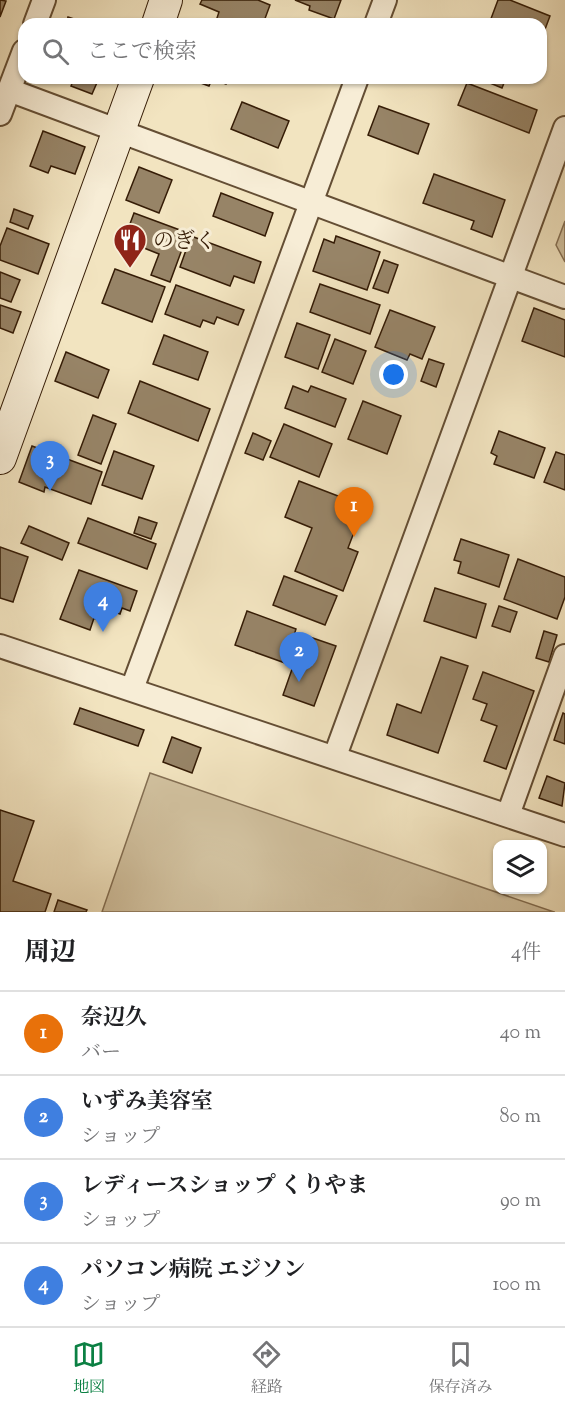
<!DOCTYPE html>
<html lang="ja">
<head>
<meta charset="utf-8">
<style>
	:root { --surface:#fff; --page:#f6f6f6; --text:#202124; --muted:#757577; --line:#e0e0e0; --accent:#0b8043 }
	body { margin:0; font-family:"Sorts Mill Goudy","Noto Serif JP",serif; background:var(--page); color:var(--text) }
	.controls { position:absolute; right:18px; bottom:18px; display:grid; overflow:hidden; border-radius:12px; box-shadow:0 2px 4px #0004 }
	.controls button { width:54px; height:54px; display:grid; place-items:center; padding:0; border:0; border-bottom:2px solid var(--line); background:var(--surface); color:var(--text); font:30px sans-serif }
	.you { position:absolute; left:394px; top:375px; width:21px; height:21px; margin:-15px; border:4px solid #fff; border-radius:50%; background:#1a73e8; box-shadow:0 0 0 9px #1a73e833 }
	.badge { display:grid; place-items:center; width:39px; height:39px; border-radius:50%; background:var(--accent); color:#fff; font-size:20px; font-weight:700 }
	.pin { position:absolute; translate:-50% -50px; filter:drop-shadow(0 2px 3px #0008) }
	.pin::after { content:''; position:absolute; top:32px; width:21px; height:18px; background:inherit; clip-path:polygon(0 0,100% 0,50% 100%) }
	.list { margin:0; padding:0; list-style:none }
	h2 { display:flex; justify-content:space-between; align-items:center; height:78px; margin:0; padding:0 24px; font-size:26px }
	h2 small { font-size:20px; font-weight:400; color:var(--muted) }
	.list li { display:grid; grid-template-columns:39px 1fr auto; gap:18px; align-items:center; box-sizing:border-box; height:84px; padding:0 24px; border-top:2px solid var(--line) }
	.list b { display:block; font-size:22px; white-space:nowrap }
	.list p { margin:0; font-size:20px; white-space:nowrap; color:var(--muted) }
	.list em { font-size:20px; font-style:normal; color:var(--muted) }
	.icon { flex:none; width:33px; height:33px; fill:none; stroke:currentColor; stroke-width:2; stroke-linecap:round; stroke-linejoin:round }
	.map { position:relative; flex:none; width:565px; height:912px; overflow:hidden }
	.search { position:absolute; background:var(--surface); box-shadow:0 2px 4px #0004; left:18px; right:18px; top:18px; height:66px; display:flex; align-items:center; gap:15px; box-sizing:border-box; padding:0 21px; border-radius:18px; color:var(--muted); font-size:22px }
	.sheet { height:414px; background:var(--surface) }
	nav { display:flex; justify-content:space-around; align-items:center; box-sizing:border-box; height:84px; border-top:2px solid var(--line); background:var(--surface); font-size:16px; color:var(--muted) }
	nav a { display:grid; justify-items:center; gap:3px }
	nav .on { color:var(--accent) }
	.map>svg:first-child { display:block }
	.green { fill:#d2c2a0; stroke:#846f53; stroke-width:1.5 }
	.building { fill:#978467; stroke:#351c06; stroke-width:1.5 }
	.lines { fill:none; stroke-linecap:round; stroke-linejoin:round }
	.street-casing { stroke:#644e34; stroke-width:26 }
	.secondary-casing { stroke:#351c06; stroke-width:34 }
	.street { stroke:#f7edd6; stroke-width:22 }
	.secondary { stroke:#f7edd6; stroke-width:32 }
	.labels { text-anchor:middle; stroke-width:6; stroke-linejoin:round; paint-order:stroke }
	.poi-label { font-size:21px; fill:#351c06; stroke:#f7edd6; text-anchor:start }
</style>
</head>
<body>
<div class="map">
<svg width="565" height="912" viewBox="0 0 565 912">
	<rect width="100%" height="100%" fill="#f2e4c0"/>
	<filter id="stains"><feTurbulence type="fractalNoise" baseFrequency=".00333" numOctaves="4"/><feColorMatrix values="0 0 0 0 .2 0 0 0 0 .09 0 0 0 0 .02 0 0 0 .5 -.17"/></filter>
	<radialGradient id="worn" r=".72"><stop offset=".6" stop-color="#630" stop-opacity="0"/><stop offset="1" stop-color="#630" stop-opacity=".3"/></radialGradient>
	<g class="green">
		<path d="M565,221V262L556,245Z"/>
		<path d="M150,773L554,912H555H102Z"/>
	</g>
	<g class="building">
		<path d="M0,0L6,1L0,17Z"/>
		<path d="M202,0H258L270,5L263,24H215L219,12L200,4Z"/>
		<path d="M295,0H341L334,19L309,10L310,6Z"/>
		<path d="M498,0H510L550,16L541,40V24H489Z"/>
		<path d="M68,17L89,24H66Z"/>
		<path d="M74,78H99L92,94L71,86Z"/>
		<path d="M187,78H228L226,84L212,79L209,86Z"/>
		<path d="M478,78H506L502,88Z"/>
		<path d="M467,83L537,110L529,133L458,105Z"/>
		<path d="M242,102L289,121L278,148L231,129Z"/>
		<path d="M379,106L429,124L418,154L368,135Z"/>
		<path d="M43,131L85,147L75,174L51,166L48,173L30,166Z"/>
		<path d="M139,167L172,180L159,213L126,200Z"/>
		<path d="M434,174L505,200L492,237L471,229L474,221L423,203Z"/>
		<path d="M221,193L273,213L265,236L213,216Z"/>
		<path d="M14,209L33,216L28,229L10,222Z"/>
		<path d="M134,213L188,233L170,282L151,275L159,254L124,240Z"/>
		<path d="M7,228L49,244L38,274L0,260V246Z"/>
		<path d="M191,236L261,262L254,283L234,276L230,286L180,267Z"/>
		<path d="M336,236L380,252L367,290L313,271L324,239L334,243Z"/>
		<path d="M384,260L398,265L388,293L373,288Z"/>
		<path d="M115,269L165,287L152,322L102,303Z"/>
		<path d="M0,272L20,280L11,302L0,298Z"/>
		<path d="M320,284L380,305L370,334L310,312Z"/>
		<path d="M176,285L244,310L238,325L217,317L214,324L203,320L200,327L165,314Z"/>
		<path d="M0,305L21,312L13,333L0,328Z"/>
		<path d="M534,308L565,320V357L522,341Z"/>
		<path d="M390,310L435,327L422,359L410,354L407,360L375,347Z"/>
		<path d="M297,323L330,335L318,369L285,357Z"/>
		<path d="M164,335L208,352L198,380L153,364Z"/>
		<path d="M335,339L366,351L353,384L322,372Z"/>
		<path d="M66,352L109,370L98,398L55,381Z"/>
		<path d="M429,359L444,364L436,387L421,381Z"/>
		<path d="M140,381L210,409L198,441L128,413Z"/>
		<path d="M293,386L308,392L311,386L346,399L335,427L285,408Z"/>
		<path d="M363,401L401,416L387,454L348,439Z"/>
		<path d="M93,415L116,424L101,464L78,455Z"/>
		<path d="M284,424L332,444L319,477L270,457Z"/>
		<path d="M499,431L545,448L534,478L494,464L497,456L491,453Z"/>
		<path d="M253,433L271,441L263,460L245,453Z"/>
		<path d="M32,446L102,472L91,504L45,487L44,492L19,482Z"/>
		<path d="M114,451L154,466L142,499L102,485Z"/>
		<path d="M556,452L565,455V490L544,482Z"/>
		<path d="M299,481L364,506L348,548L358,552L343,591L295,571L312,528L285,517Z"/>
		<path d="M139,517L157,523L151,539L134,533Z"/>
		<path d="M88,518L156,544L147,569L78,543Z"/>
		<path d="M29,526L69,543L62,560L21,543Z"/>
		<path d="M461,539L509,555L499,587L458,573L461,562L454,560Z"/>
		<path d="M0,547L28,557L13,602L0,598Z"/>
		<path d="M518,559L565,577V597L557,619L504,599Z"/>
		<path d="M79,570L137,591L130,611L122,608L120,614L109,610L105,622L94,618L90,630L60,619Z"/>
		<path d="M284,576L337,596L325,625L273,605Z"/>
		<path d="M435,588L486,604L476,638L424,621Z"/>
		<path d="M499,606L517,612L510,632L492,626Z"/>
		<path d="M247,611L296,629L285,663L235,645Z"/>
		<path d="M544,631L557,635L549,662L536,658Z"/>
		<path d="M304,635L336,646L314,706L283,695Z"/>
		<path d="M441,657L468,666L438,753L387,735L397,704L421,713Z"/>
		<path d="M483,672L534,691L506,769L484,761L497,726L481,720L487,704L473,699Z"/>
		<path d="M80,708L144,730L138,746L74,724Z"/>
		<path d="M563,713L565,714V744L554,740Z"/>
		<path d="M172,737L201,748L192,773L163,762Z"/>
		<path d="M547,776L565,783L562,806L539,798Z"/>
		<path d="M0,810L34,821L13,881L51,894L45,912H0Z"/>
		<path d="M58,900L87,910L86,912H54Z"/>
	</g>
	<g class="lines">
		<g class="street-casing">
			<g id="street">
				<path d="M35,24L44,0"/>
				<path d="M376,24L385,0"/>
				<path d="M9,90L565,297"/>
				<path d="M0,114L24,51"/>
				<path d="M0,646L565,835"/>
				<path d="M132,689L357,78"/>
				<path d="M335,756L565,128"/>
				<path d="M508,815L565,656"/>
			</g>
		</g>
		<g class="secondary-casing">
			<g id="secondary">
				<path d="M158,24L166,0"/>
				<path d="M0,458L138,78"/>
			</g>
		</g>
		<use href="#street" class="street"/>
		<use href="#secondary" class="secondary"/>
	</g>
	<defs>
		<g id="restaurant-pin" transform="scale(1.725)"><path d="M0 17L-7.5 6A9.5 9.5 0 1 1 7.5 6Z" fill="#8f2418" stroke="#f7edd6"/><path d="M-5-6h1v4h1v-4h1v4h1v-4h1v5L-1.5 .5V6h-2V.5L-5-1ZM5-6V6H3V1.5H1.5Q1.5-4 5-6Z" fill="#fff"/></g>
	</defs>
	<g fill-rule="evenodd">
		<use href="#restaurant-pin" x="130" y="240"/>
	</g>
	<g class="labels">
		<g class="poi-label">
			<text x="153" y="247">のぎく</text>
		</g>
	</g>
	<rect width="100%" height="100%" filter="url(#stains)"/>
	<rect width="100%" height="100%" fill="url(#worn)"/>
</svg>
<div class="controls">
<button><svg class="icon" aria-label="layers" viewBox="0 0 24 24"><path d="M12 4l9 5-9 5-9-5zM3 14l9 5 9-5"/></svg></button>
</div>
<div class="you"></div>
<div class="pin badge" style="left:354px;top:537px;background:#e8710a">1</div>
<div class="pin badge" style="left:299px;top:682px;background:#3f7fe0">2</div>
<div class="pin badge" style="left:50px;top:491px;background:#3f7fe0">3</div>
<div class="pin badge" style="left:103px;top:632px;background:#3f7fe0">4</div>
<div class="search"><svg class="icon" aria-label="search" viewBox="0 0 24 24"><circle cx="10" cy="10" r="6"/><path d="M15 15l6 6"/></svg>ここで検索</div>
</div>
<section class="sheet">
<h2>周辺<small>4件</small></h2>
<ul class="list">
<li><span class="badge" style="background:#e8710a">1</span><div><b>奈辺久</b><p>バー</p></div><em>40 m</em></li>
<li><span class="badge" style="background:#3f7fe0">2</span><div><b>いずみ美容室</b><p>ショップ</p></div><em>80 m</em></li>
<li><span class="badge" style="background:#3f7fe0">3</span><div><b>レディースショップ くりやま</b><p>ショップ</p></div><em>90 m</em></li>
<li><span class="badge" style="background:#3f7fe0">4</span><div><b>パソコン病院 エジソン</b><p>ショップ</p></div><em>100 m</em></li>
</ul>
</section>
<nav>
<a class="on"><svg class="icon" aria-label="map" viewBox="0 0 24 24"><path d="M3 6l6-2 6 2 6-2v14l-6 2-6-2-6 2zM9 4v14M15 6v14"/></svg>地図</a>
<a><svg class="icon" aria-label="directions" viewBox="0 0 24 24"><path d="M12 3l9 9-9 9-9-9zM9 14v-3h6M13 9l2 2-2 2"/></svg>経路</a>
<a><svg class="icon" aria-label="saved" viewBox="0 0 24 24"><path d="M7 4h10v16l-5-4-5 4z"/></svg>保存済み</a>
</nav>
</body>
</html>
